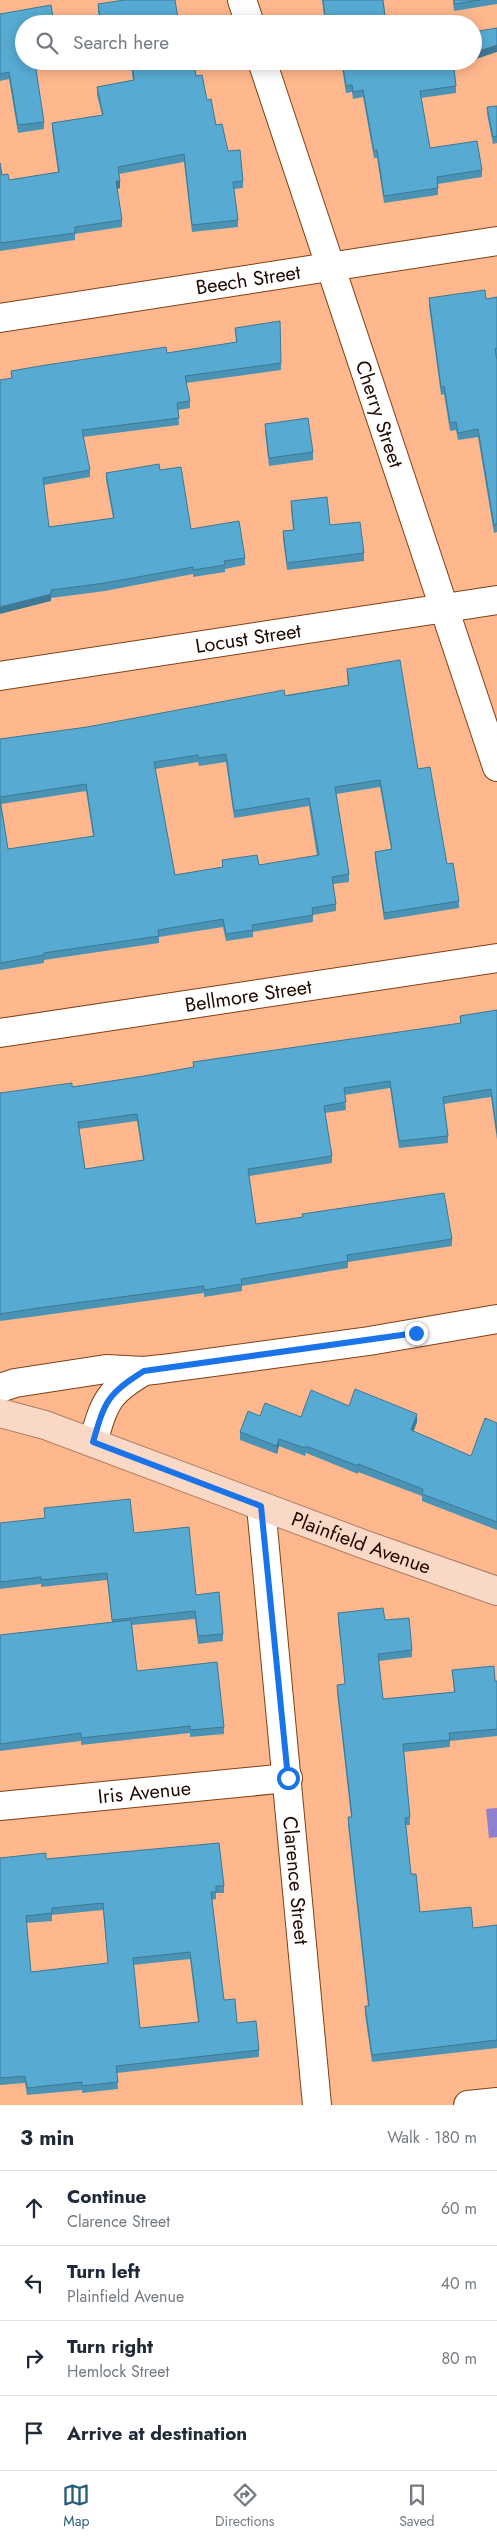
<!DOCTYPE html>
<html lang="en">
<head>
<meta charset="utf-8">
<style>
	:root { --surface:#fff; --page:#f2f2f3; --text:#1f2937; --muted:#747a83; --line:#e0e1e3; --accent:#255d77 }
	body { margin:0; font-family:Jost,sans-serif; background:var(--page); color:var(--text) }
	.stop { position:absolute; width:15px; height:15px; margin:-11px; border:4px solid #1a73e8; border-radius:50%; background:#fff }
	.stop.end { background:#1a73e8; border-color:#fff; box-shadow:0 1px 5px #0008 }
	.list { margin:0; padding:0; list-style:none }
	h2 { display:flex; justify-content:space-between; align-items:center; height:65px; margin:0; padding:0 20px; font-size:21px }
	h2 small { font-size:16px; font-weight:400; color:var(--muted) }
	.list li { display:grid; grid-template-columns:32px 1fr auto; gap:15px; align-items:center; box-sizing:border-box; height:75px; padding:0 20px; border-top:1px solid var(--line) }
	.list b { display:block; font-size:19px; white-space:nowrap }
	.list p { margin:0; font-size:16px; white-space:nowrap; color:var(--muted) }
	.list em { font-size:16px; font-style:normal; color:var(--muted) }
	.icon { flex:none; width:28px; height:28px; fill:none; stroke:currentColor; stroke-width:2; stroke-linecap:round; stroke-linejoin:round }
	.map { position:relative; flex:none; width:497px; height:2105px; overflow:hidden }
	.search { position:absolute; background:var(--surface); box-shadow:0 2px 12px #0003; left:15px; right:15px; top:15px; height:55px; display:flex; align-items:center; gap:12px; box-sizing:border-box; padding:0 18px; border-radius:28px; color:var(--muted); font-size:19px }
	.sheet { height:365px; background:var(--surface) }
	nav { display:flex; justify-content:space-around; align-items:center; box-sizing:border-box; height:70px; border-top:1px solid var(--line); background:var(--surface); font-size:14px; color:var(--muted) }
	nav a { display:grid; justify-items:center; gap:2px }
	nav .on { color:var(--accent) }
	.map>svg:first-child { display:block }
	.water { fill:#8f7fd1 }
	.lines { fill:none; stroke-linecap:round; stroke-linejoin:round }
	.minor-casing { stroke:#7e4116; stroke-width:30 }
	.major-casing { stroke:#ab7f67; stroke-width:30 }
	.minor { stroke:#fff; stroke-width:28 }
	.major { stroke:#f9d8c5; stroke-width:28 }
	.wall { fill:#4b93b5; fill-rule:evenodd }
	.shaded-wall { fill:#3d7894 }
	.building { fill:#57abd3; stroke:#3d7894; fill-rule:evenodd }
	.route { stroke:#1a73e8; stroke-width:6 }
	.labels { text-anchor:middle; stroke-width:4; stroke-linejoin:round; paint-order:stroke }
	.street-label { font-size:20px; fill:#220900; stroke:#ffb78d }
</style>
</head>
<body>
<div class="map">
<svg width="497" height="2105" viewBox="0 0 497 2105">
	<rect width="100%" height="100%" fill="#ffb78d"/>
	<path class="water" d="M497,1808V1837L489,1838L486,1809Z"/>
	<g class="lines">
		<g class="minor-casing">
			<g id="minor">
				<path d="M242,0L250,24"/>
				<path id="s1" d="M262,61L497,767"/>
				<path id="s2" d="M0,318L497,241"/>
				<path id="s3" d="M0,676L497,600"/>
				<path id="s4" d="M0,1033L497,958"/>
				<path d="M0,1388L15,1383L106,1369L144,1371L162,1369L369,1341L497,1319"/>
				<path d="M93,1442C105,1401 107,1393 144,1371"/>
				<path id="s5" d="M261,1506L317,2105"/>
				<path id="s6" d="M0,1806L288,1778"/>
				<path d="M468,2105L497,2102"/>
			</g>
		</g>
		<g class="major-casing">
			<g id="major">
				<path id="s7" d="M0,1413L45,1425L363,1544L497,1591"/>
			</g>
		</g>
		<use href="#minor" class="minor"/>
		<use href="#major" class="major"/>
	</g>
	<g class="wall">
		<path d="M322,0H383L386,24H335L334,22L325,24Z"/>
		<path d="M453,0H497V4L454,11Z"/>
		<path d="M98,4L179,24H100L98,12Z"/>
		<path d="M0,14L24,61H59V66L36,70L44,122V129L18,133L9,79L0,81Z"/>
		<path d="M130,61H194L196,76L207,100L216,125L228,151L243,181V188L234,189L238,220V227L192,232L184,162L119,174L120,188L117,189L122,220V227L75,234V240L0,251V163L2,175L9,180L58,172L52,130V123L102,115L97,95V87L133,80Z"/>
		<path d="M341,61H469L454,66L456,86V93L421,98L430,148L482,170V177L438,184V195L384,203L377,158H374L363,97L353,99L352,92L346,93Z"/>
		<path d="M497,106V143L493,144L487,114V107Z"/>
		<path d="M497,297V356H496L497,532L494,533L478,437L458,440L456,430L450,431L444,394L441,395L429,306V298L486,299Z"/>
		<path d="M235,328L281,363V370L186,383L190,401V408L178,410L179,425L83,437L90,470V477L44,485L49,527L113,518L106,480V473L160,470L191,529L245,558V565L225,569V572L193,577V574L105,591L51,598V601L11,379V371L167,353L236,342Z"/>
		<path d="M265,424L313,452V460L269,466L265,432Z"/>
		<path d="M291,501L330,525L364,553V561L287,570L283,539V531L293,530L291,509Z"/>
		<path d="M347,669L418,769L447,864L459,901V908L384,920L375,859V852L391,849L380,787L336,794L349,874V882L333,884L336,904V911L313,915V922L253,932V937L226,941L223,927L159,937V943L44,960V963L0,970V739L87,727L348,685L347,676ZM198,762L199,766L226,762L234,818L309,806L317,856L259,865L222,860V867L175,875L155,769ZM86,791L93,836L8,849L1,804Z"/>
		<path d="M497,1010V1140L491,1097L444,1104L448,1136V1143L399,1148L390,1088L345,1095L346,1110L325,1113L332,1156V1163L249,1176L256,1224L302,1217V1214L452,1239V1246L348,1262V1268L242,1286V1291L204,1297V1293L38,1316L0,1321V1093L72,1087L144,1076L193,1067V1062L460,1024V1016ZM137,1121L143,1160L85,1169L79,1129Z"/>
		<path d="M349,1406L417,1422L413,1431L471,1456L497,1423V1530L422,1501V1496L358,1472V1474L306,1453L305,1456L279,1446L277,1454L240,1440V1432L260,1416L301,1417Z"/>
		<path d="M44,1508L134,1533L196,1595L223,1634V1641L198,1644L195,1619L132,1625L137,1671L224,1727V1734L190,1737V1733L81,1745V1741L0,1751V1635L112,1622L107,1580L41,1587V1584L0,1589V1523L45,1518Z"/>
		<path d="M338,1613L385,1620L412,1650V1657L379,1661L383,1699L454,1692L452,1670L497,1681V1736L450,1741V1747L404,1752L410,1817V1825H406L411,1874L420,1912L473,1928L497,1925V2048L372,2062L365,2014V2006H368L348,1825V1817H351L337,1692V1685L345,1684L338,1621Z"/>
		<path d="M0,1858L46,1859L224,1886V1893H216V1899L212,1900L224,2000L237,2023L259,2050V2057L117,2073L118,2089L82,2093V2090L27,2095L25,2083L0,2085ZM103,1910L108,1963L31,1972L26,1923L52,1921V1915ZM190,1959L198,2022L140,2028L133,1965Z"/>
	</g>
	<g class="shaded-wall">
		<path d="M497,45V52L473,60V53Z"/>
		<path d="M453,61H469L453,67Z"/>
		<path d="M116,181H120V188L116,189Z"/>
		<path d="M51,594V601L0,614V607Z"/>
		<path d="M417,1414V1422L411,1438V1430Z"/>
		<path d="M279,1439V1446L277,1454V1446Z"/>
	</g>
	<g class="building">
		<path d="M124,0H175L179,24H101L98,4Z"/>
		<path d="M323,0H383L386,24H336L334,15L325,17Z"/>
		<path d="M454,0H480L454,4Z"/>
		<path d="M51,5L54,24H24V61H46L35,63L44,122L18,125L9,72L0,74V14Z"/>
		<path d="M497,28V45L473,53V32Z"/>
		<path d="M132,61H194L196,76L202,75L207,100L211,99L216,125L222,124L228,151L240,150L243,181L233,182L238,220L192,225L184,154L118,167L120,181H116L122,220L75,227V233L0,243V163L2,175L8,174L9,180L59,172L52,123L103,115L97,87L134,80Z"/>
		<path d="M342,61H453L456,86L420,91L430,148L477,141L482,170L437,177L438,188L384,196L377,150L374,151L363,90L353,92L352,85L346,86Z"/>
		<path d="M497,106V136L493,137L487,107Z"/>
		<path d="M485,290L486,299L497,297V348L495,349L497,360V524L494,525L478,429L458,433L456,422L450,423L444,386L441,387L429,298Z"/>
		<path d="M280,321L281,363L185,376L190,401L177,403L179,418L82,430L90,470L43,478L49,527L114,518L106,473L159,464L160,470L181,467L191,529L239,521L245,558L224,561L225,565L193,570V567L105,583L51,590V594L0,607V380L12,378L11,371L46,365L166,347L167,353L237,342L235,328Z"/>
		<path d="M308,418L313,452L269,458L265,424Z"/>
		<path d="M327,497L330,525L360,522L364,553L287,563L283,531L294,530L291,501Z"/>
		<path d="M400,660L418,769L430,767L447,864L453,863L459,901L384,913L375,852L392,849L380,780L335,787L349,874L332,877L336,904L312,908L313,915L252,925L253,930L226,934L223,919L158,930L159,936L44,953V955L0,963V799L8,849L94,836L86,784L0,797V739L87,727L284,690L285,696L349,685L347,669ZM226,754L234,811L309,798L319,855L259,865L257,855L222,860L223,867L175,875L154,762L198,755L199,758Z"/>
		<path d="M497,1010V1133L491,1089L443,1097L448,1136L399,1141L390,1081L344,1088L346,1102L324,1106L332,1156L248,1169L256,1224L303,1217L302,1214L444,1193L452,1239L347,1255L348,1261L241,1279L242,1284L204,1290V1286L38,1308L0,1314V1093L72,1083V1087L144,1076L194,1067L193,1062L461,1023L460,1016ZM137,1114L144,1160L85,1169L78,1122Z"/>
		<path d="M355,1389L417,1414L411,1430L471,1456L485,1418L497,1423V1522L422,1494L423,1489L358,1464V1466L306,1446L305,1448L279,1439L277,1446L240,1432L248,1411L260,1416L265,1403L301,1417L311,1390L349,1406Z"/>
		<path d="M130,1499L134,1533L189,1527L196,1595L219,1592L223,1634L198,1636L195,1611L112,1620L107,1573L41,1580V1577L0,1582V1523L45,1518L44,1508Z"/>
		<path d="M383,1608L385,1620L409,1618L412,1650L378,1654L383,1699L455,1692L452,1670L494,1666L495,1681H497V1729L449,1733L450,1740L403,1744L410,1817L405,1818L411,1874H416L420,1912L471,1907L473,1928L497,1925V2040L372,2055L365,2006H369L348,1817H352L337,1685L345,1684L338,1613Z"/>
		<path d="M131,1620L137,1671L217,1662L224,1727L190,1730V1726L81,1738V1733L0,1744V1635Z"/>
		<path d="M219,1843L224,1886H216V1892H211L224,2000L235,1999L237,2023L256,2021L259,2050L116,2066L118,2082L82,2086V2082L27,2088L25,2076L0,2078V1858L46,1853V1859ZM103,1903L108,1963L31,1972L26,1916L52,1913V1908ZM190,1952L199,2022L140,2028L133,1958Z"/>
	</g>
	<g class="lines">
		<path class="route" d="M288,1778L261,1506L93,1442C105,1401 107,1394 144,1371L416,1333"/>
	</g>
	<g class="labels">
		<g class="street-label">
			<text dy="7" stroke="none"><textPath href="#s2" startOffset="251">Beech Street</textPath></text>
			<text dy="7" stroke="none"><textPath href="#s1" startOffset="372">Cherry Street</textPath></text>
			<text dy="7" stroke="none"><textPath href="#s3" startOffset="251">Locust Street</textPath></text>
			<text dy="7" stroke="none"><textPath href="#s4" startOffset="251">Bellmore Street</textPath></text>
			<text dy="7" stroke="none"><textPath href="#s7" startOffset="384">Plainfield Avenue</textPath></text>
			<text dy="7" stroke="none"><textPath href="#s6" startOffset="145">Iris Avenue</textPath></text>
			<text dy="7" stroke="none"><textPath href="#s5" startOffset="376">Clarence Street</textPath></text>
		</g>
	</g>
</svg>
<div class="stop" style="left:288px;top:1778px"></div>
<div class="stop end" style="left:416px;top:1333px"></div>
<div class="search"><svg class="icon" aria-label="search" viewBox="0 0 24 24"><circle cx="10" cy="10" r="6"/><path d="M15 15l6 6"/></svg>Search here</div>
</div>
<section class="sheet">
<h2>3 min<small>Walk · 180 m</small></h2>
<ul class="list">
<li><svg class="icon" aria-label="ahead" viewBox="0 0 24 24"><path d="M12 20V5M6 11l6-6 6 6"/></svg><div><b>Continue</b><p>Clarence Street</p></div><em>60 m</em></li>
<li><svg class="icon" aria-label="left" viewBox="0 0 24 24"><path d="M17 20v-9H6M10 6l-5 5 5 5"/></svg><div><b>Turn left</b><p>Plainfield Avenue</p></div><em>40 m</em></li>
<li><svg class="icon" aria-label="right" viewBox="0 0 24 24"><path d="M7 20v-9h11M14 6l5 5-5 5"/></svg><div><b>Turn right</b><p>Hemlock Street</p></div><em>80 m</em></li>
<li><svg class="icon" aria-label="arrive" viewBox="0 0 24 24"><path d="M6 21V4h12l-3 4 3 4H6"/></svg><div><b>Arrive at destination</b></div></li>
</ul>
</section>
<nav>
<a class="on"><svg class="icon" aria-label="map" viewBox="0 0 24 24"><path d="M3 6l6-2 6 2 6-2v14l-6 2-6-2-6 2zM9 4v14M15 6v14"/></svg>Map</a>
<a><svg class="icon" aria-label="directions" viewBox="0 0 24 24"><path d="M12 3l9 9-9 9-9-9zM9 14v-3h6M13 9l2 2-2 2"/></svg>Directions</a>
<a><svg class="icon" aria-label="saved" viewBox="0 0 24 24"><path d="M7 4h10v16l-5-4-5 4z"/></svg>Saved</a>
</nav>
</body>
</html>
